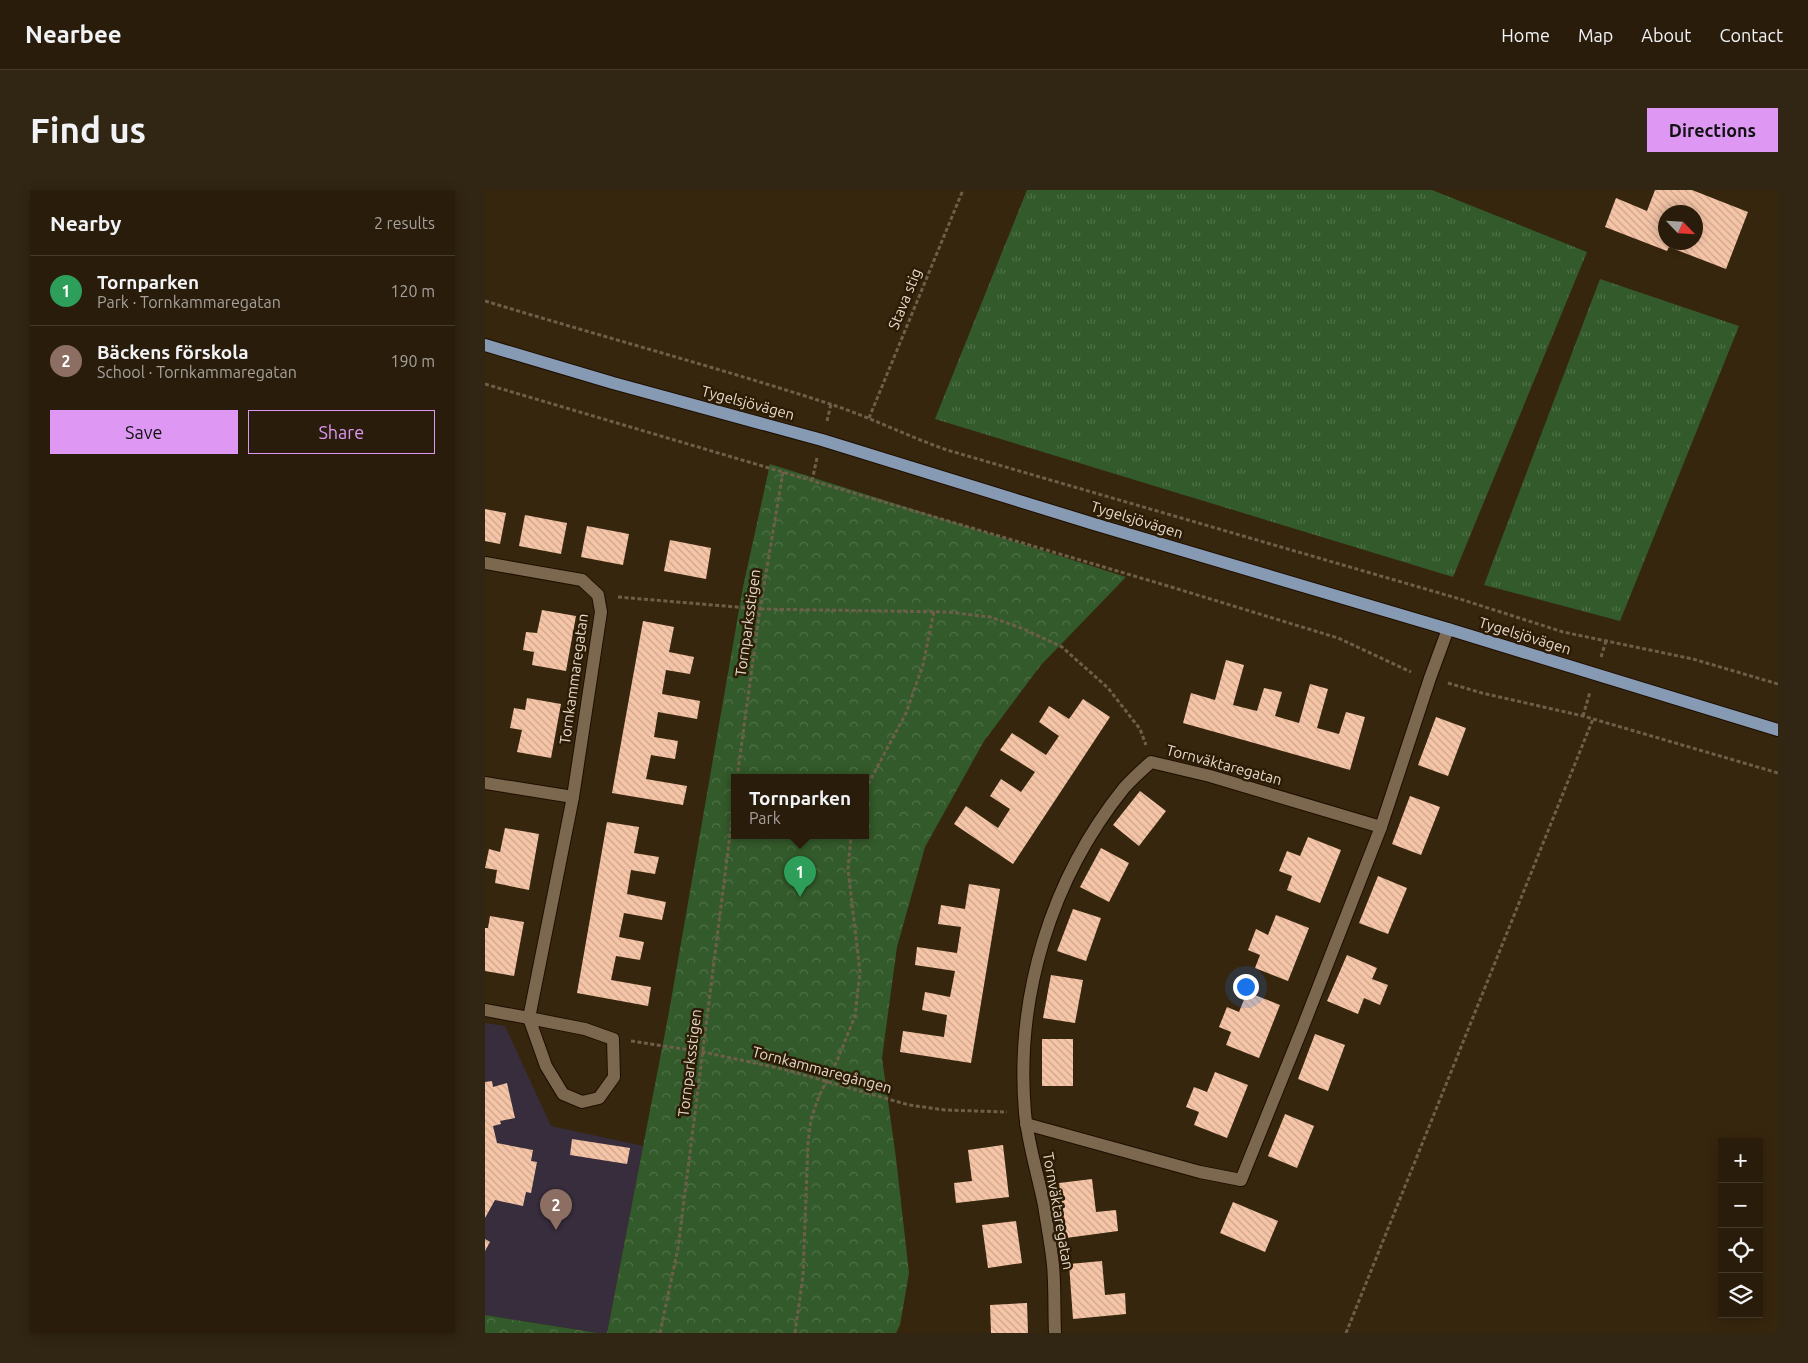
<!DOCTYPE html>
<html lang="en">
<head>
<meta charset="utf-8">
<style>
	:root { --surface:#291c0a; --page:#312513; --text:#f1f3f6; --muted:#a5a19c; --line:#453a2b; --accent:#de98f3 }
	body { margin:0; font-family:Ubuntu,sans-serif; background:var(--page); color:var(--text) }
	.controls { position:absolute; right:15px; bottom:15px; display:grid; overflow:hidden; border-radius:0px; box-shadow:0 2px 12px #0003 }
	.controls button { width:45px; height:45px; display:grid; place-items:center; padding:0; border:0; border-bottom:1px solid var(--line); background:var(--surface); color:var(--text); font:25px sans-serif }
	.compass { position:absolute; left:1173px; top:15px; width:45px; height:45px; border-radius:50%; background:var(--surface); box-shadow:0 2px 12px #0003; rotate:115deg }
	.you { position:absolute; left:760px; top:796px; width:18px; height:18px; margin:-12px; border:4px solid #fff; border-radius:50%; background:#1a73e8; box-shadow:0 0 0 8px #1a73e833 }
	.badge { display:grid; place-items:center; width:32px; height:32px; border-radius:50%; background:var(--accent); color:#fff; font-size:16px; font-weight:700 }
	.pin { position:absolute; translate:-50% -41px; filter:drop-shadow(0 1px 2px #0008) }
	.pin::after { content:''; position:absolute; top:26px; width:18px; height:15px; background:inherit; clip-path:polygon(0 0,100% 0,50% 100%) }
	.popup { position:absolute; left:246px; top:584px; width:138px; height:65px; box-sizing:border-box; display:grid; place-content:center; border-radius:0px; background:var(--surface); filter:drop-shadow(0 1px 4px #0005); font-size:16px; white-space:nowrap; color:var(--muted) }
	.popup b { font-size:19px; color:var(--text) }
	.popup::after { content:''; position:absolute; left:50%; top:100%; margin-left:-10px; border:10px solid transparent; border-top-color:var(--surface) }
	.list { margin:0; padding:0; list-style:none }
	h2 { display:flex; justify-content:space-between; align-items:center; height:65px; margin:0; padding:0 20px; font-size:21px }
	h2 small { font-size:16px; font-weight:400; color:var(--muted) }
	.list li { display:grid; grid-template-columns:32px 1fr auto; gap:15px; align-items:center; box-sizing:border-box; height:70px; padding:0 20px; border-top:1px solid var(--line) }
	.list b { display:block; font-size:19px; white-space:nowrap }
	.list p { margin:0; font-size:16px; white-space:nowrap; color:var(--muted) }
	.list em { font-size:16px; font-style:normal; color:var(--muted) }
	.actions { display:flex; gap:10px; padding:15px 20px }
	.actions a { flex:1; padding:11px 0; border:1px solid var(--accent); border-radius:0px; text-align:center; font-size:18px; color:var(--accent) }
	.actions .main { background:var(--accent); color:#111 }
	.icon { flex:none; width:28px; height:28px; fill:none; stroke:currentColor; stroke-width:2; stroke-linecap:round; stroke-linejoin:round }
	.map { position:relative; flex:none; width:1293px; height:1143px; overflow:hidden; border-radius:0px }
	header { display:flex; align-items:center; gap:30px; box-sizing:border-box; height:70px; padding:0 25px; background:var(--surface); border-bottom:1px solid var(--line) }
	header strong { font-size:24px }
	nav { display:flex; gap:28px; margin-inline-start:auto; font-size:18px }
	.intro { display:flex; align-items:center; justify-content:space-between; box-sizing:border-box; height:120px; padding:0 30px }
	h1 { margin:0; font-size:35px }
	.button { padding:12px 22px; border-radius:0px; background:var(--accent); color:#111; font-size:18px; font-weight:700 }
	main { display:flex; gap:30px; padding:0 30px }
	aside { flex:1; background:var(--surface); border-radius:0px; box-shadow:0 2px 12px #0003 }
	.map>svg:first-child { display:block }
	.education { fill:#372d3c }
	.grass { fill:url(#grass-tufts) }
	.park { fill:url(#park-crowns); fill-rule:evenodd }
	.building { fill:url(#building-back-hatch); fill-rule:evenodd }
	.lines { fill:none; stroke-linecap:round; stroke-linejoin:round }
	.minor-casing { stroke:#1e0e00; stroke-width:14 }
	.major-casing { stroke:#1e0e00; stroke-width:14 }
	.path { stroke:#6e5f4a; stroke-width:3; stroke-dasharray:4 2.5; stroke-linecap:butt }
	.minor { stroke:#7c684f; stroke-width:12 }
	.major { stroke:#869ab4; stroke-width:12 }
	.labels { text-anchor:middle; stroke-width:5; stroke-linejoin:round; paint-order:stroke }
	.street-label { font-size:15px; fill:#e5d9cb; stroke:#2d1c05 }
</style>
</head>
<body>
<header>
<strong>Nearbee</strong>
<nav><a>Home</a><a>Map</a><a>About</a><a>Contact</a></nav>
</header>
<div class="intro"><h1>Find us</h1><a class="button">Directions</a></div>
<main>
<aside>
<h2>Nearby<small>2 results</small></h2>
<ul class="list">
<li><span class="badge" style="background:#2e9e5b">1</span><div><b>Tornparken</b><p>Park · Tornkammaregatan</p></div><em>120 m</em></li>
<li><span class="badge" style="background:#8d6e63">2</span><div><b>Bäckens förskola</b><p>School · Tornkammaregatan</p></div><em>190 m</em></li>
</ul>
<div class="actions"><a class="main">Save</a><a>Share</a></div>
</aside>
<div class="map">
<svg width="1293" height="1143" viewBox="0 0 1293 1143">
	<defs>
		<pattern id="grass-tufts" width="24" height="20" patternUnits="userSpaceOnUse" patternTransform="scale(1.25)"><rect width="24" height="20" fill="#335a2a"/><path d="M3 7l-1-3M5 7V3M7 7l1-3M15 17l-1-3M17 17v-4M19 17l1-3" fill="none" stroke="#507148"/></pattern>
		<pattern id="park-crowns" width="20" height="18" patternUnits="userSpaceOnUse" patternTransform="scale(1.25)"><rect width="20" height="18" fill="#335a2a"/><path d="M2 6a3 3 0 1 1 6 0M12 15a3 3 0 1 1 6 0" fill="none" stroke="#507148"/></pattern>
		<pattern id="building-back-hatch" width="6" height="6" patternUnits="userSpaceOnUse" patternTransform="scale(1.25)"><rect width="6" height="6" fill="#f6c5a7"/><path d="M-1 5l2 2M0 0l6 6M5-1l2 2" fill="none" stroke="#caa48c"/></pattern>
	</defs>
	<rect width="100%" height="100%" fill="#37260e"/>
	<path class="education" d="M0,833L20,836L66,936L158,956L122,1143H113L0,1125Z"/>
	<g class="grass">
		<path d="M542,0H947L1102,62L968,387L450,229Z"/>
		<path d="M1115,89L1254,136L1135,431L999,395Z"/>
	</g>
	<g class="park">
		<path d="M285,274L641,387L556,475L499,551L440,657L412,757L397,868L411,968L424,1083L415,1135L411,1143H122L184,822L258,397ZM250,588H380V646H250Z"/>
		<path d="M0,1125L113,1143H0Z"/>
	</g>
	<g class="building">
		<path d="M1170,0H1207L1263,22L1241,79L1184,57L1182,61L1120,37L1131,8L1162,21ZM1180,22H1210V52H1180Z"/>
		<path d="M0,319L21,323L15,354L0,351Z"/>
		<path d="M40,325L82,333L76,364L34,356Z"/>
		<path d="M102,336L144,344L138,375L96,367Z"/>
		<path d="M185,350L226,358L221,389L179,381Z"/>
		<path d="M57,420L91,426L81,481L47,475L49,462L38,460L41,442L52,443Z"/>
		<path d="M158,431L189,437L184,462L209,467L205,484L181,480L177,504L215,511L212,529L173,522L169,547L193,551L190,569L166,565L161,589L202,596L198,615L127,603Z"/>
		<path d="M741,470L759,475L748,515L772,521L779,498L797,502L790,526L814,533L825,494L843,499L832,538L854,544L861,522L880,527L865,580L698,533L706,503L730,510Z"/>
		<path d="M42,508L76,514L66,568L32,562L37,540L25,538L29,518L40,520Z"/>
		<path d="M598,509L625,527L528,674L469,634L481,616L513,638L525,619L505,606L516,589L536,602L550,582L515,560L527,543L561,565L574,546L554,532L564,516L584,529Z"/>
		<path d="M951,527L981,538L963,586L933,575Z"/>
		<path d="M655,601L681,621L654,656L628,635Z"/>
		<path d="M925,606L955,617L936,665L907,654Z"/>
		<path d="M122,632L154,637L149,663L174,667L170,684L146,680L142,704L181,712L177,730L139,723L134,747L159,752L155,770L131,766L126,790L166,797L163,816L92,803Z"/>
		<path d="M20,638L54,644L44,700L10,693L12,680L0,678L4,659L15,662Z"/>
		<path d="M823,647L856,660L835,713L802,700L807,686L794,681L802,661L815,666Z"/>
		<path d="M616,658L644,673L624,712L595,697Z"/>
		<path d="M893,686L922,698L903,744L874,733Z"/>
		<path d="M484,694L515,699L486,873L415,862L418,841L459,847L462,825L437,820L440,802L465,807L470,781L430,775L432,757L472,763L476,737L453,734L456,715L480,719Z"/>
		<path d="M588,719L616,728L601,771L572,761Z"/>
		<path d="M791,725L824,738L803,791L770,778L775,765L763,760L771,739L783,745Z"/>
		<path d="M5,726L39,732L29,786L0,781V738H3Z"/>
		<path d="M862,765L892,778L887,789L903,795L895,815L879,808L873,824L842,811Z"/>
		<path d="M566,785L598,790L590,833L558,828Z"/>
		<path d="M762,802L795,815L774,868L741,855L746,842L734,837L742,817L754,822Z"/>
		<path d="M830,844L860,855L843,901L813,889Z"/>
		<rect x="557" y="849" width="31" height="47"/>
		<path d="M730,882L763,895L742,948L709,935L714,922L701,917L709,897L722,902Z"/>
		<path d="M7,891L8,897L22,893L30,928L15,931L16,934L8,936L12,953L48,960L46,971L52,972L46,1003L41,1002L38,1016L10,1010L0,1028V892Z"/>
		<path d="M800,924L829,936L812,978L783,966Z"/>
		<path d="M87,949L145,958L142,974L85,965Z"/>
		<path d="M518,955L524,1007L471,1013L469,993L487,991L483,960Z"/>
		<path d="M607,989L611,1022L631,1020L633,1041L581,1048L574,993Z"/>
		<path d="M748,1012L793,1031L780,1062L735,1043Z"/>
		<path d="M531,1031L537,1073L503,1078L497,1035Z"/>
		<path d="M0,1049L5,1052L0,1061Z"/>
		<path d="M617,1071L620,1105L640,1103L641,1124L588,1129L584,1074Z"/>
		<path d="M542,1113L543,1143H506L505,1115Z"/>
	</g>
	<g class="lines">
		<g class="minor-casing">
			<g id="minor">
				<path d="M0,373L97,390L113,405L116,422L88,607L44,828L0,820"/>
				<path d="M0,593L88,607"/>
				<path d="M44,828L100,839L128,849L129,887L114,908L97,912L78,904L61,876Z"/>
				<path d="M541,934L715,982L756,990L819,834L896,637L945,488L963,439"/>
				<path d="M570,1143C569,1121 570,1097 568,1075C566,1055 562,1035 559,1015C553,985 543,954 540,923C530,806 566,689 639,598C647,589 657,580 666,572L725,586L896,637"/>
			</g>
		</g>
		<g class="major-casing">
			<path id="major" d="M0,155L128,193L337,250L609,334L963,439L1293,540"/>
		</g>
		<g class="path">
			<path d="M0,111C115,146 231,177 345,214C385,227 422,246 462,260L975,409L1078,442L1208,469L1293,494"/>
			<path d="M0,194L683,396L853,448L926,482"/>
			<path d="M384,228L478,0"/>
			<path d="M342,231L346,214"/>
			<path d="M327,291L332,268"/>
			<path d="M133,407L275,419L463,422L505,427L539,439L577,457L623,498L655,539L661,555"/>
			<path d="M1116,467L1121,451"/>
			<path d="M963,493L997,503L1098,526L1293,583"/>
			<path d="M1098,526L1105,502"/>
			<path d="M252,588L275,419L298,282"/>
			<path d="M380,600L421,523L438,475L449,421"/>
			<path d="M146,851L218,862L298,879L424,915L460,920L522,922"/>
			<path d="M175,1143L193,1058L250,605"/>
			<path d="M310,1143L318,1086L323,953L326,929L334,906L352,871L370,826L375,782L363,679L366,646"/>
			<path d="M861,1143L1108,529"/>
		</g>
		<use href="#minor" class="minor"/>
		<use href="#major" class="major"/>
	</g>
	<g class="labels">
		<g class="street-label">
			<text transform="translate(420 109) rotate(-68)" y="5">Stava stig</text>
			<text transform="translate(263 213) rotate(15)" y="5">Tygelsjövägen</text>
			<text transform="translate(652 330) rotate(17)" y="5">Tygelsjövägen</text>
			<text transform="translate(263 433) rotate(-82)" y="5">Tornparksstigen</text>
			<text transform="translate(1040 446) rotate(17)" y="5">Tygelsjövägen</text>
			<text transform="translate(89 489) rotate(-82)" y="5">Tornkammaregatan</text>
			<text transform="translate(739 575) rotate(15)" y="5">Tornväktaregatan</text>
			<text transform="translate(205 873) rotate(-83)" y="5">Tornparksstigen</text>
			<text transform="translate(337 880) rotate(15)" y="5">Tornkammaregången</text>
			<text transform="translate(573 1021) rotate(80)" y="5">Tornväktaregatan</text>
		</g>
	</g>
</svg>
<div class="controls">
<button>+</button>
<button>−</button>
<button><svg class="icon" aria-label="locate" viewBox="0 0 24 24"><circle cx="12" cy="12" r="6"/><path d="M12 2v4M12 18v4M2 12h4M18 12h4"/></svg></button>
<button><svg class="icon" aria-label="layers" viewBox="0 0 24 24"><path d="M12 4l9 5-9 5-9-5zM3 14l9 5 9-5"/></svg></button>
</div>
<svg class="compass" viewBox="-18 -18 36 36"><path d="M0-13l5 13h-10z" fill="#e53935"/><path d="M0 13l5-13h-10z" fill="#a5a19c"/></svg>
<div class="you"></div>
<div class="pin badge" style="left:315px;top:707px;background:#2e9e5b">1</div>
<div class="popup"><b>Tornparken</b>Park</div>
<div class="pin badge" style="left:71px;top:1040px;background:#8d6e63">2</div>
</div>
</main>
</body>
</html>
